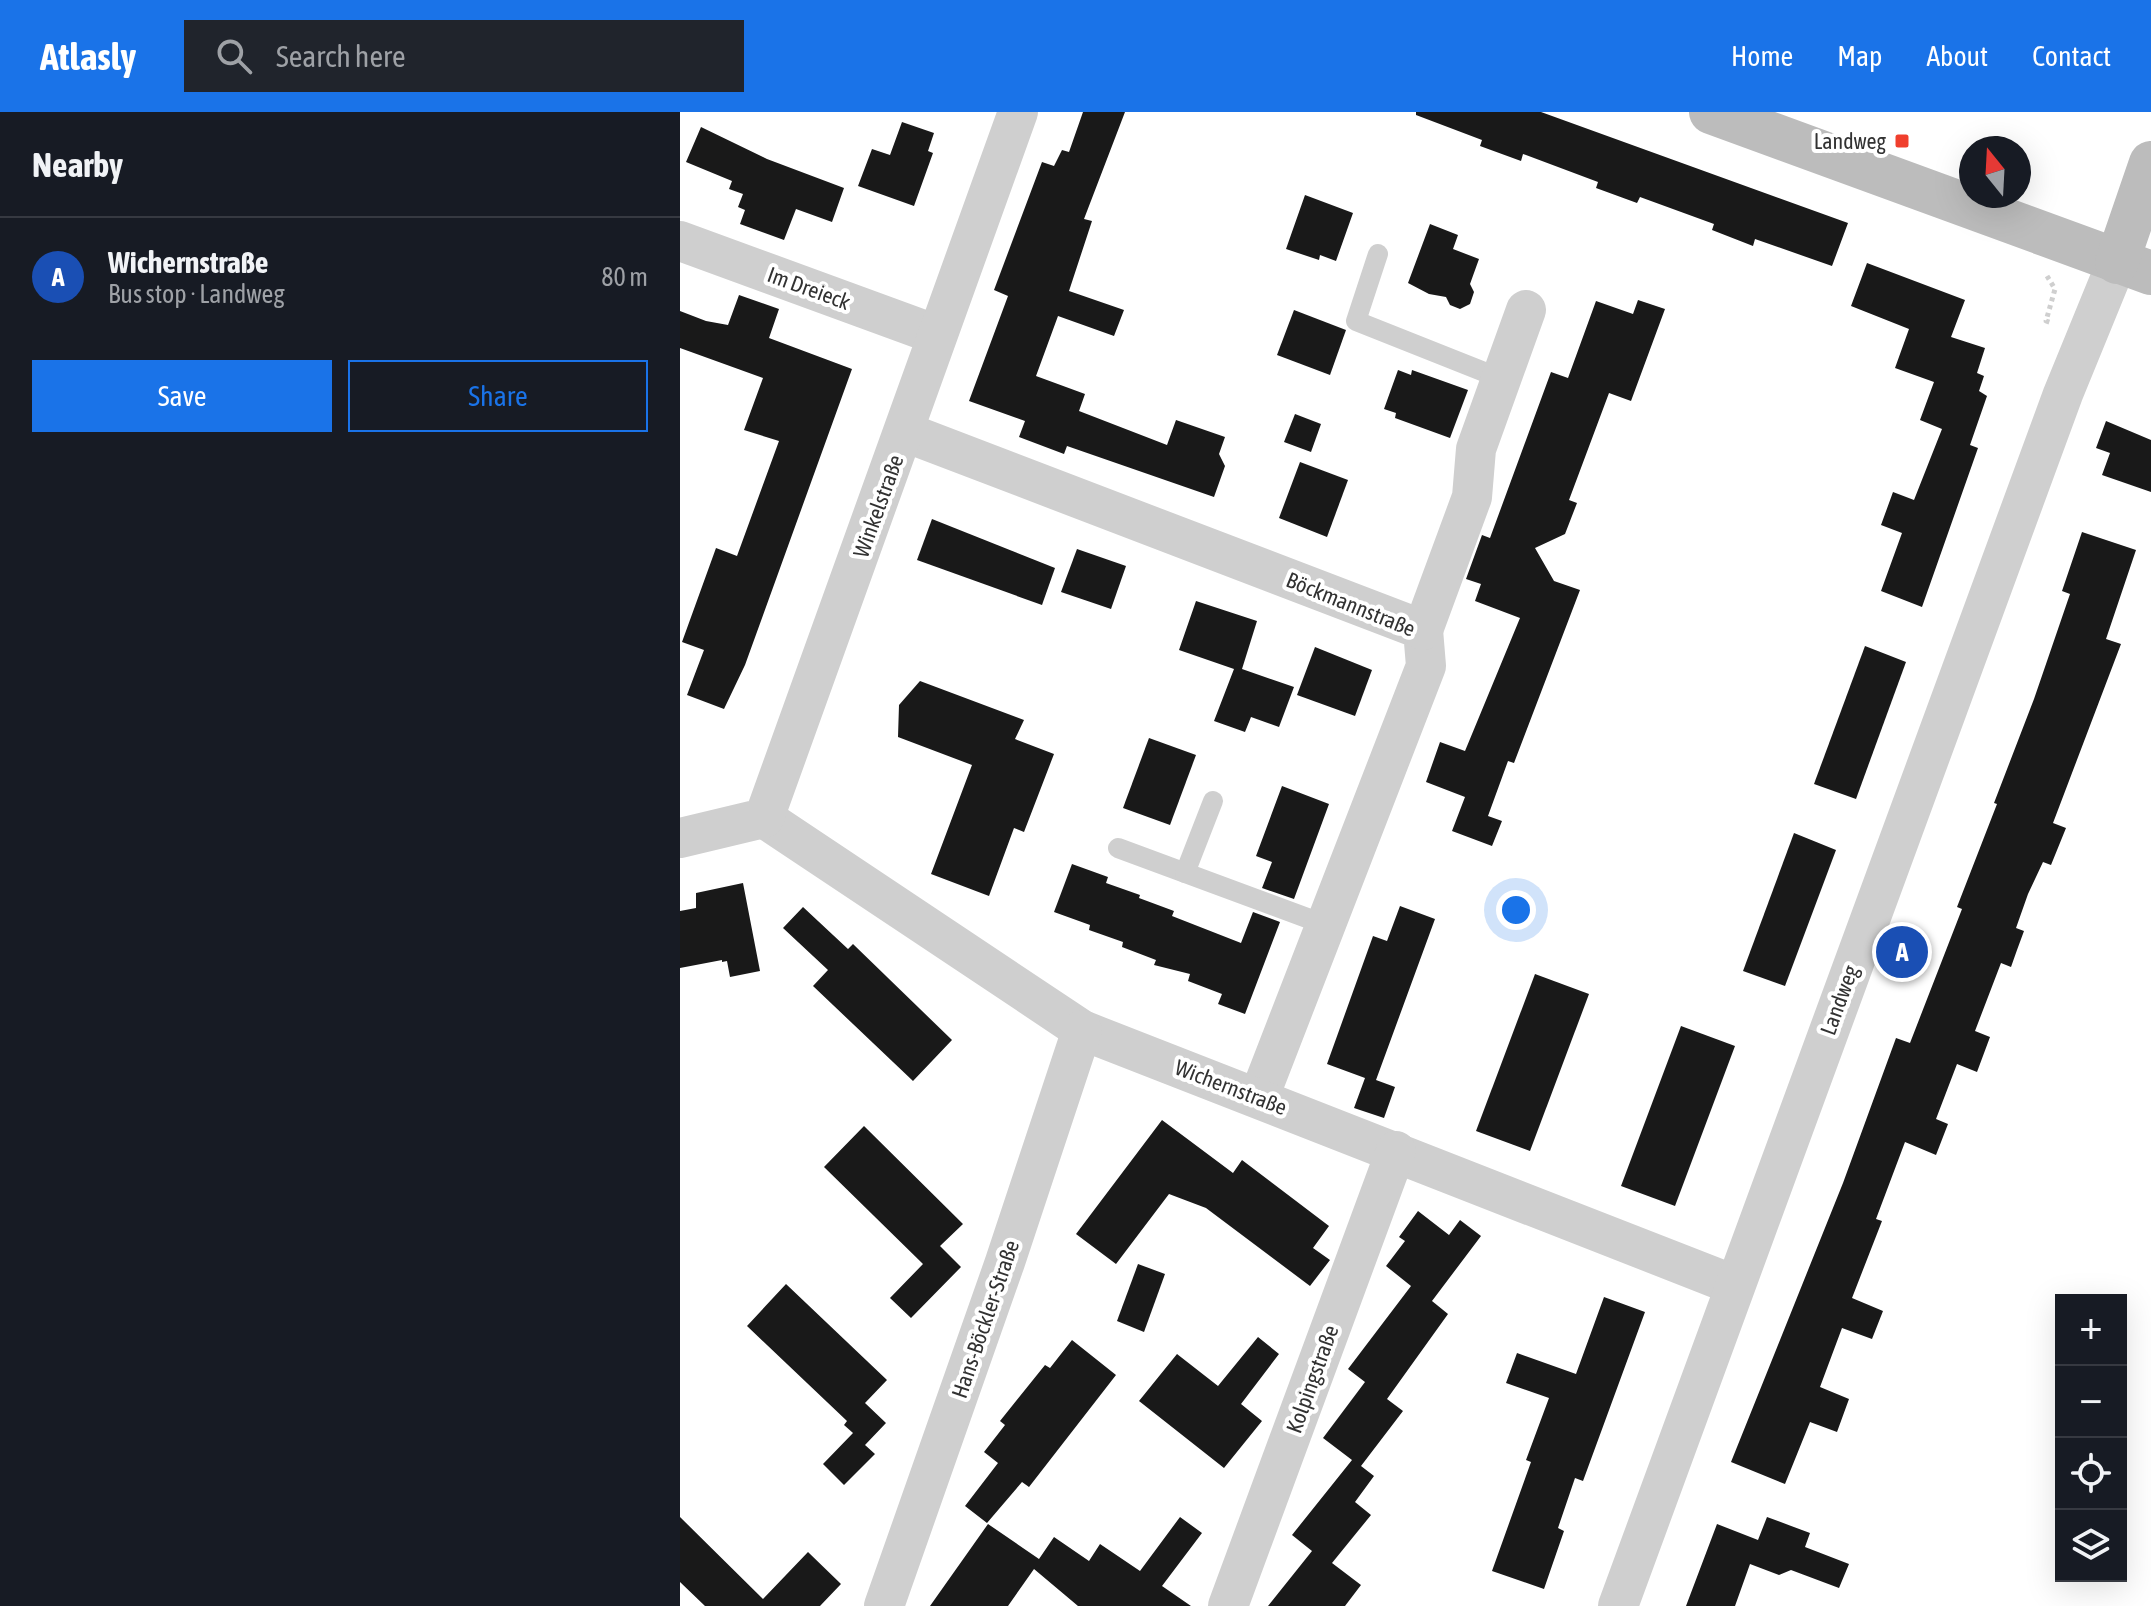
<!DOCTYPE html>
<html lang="en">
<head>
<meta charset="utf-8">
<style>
	:root { --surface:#171b24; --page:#20242c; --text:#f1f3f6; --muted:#9ea1a6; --line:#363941; --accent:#1a73e8 }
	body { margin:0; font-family:"Asap Condensed",sans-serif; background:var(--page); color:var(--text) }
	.controls { position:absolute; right:24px; bottom:24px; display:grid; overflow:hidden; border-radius:0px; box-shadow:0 8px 32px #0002 }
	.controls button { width:72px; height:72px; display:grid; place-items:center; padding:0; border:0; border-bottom:2px solid var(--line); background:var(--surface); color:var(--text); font:40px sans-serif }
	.compass { position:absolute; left:1279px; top:24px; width:72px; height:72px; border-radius:50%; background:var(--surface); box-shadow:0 8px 32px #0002; rotate:342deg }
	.you { position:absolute; left:836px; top:798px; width:28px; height:28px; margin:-20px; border:6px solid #fff; border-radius:50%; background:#1a73e8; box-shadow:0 0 0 12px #1a73e833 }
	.badge { display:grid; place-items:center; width:52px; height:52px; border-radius:50%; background:var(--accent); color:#fff; font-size:26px; font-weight:700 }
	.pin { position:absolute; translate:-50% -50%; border:4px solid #fff; box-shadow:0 2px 8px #0006 }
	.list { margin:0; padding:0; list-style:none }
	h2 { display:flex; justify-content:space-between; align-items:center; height:104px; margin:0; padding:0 32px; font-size:34px }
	h2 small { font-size:26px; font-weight:400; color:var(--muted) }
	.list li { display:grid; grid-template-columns:52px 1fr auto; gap:24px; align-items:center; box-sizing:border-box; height:120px; padding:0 32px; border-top:2px solid var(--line) }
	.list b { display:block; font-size:30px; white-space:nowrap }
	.list p { margin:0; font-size:26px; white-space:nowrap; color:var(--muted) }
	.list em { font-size:26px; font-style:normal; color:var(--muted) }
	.actions { display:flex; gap:16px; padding:24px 32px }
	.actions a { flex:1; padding:18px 0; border:2px solid var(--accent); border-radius:0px; text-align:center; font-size:28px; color:var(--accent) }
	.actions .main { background:var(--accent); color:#fff }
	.icon { flex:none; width:44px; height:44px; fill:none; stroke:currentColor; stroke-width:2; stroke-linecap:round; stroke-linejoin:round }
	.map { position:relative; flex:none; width:1471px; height:1494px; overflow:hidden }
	header { display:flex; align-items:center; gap:48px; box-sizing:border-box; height:112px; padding:0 40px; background:var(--accent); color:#fff }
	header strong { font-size:38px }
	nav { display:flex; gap:44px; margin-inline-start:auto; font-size:28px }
	.search { width:560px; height:72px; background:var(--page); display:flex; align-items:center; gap:20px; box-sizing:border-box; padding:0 28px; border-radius:0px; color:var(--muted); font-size:30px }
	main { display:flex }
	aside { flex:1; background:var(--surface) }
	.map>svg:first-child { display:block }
	.building { fill:#191919 }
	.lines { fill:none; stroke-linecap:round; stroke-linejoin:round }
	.path { stroke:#cfcfcf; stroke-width:5; stroke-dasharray:4 4; stroke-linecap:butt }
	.lane { stroke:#cfcfcf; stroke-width:20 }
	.street { stroke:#cfcfcf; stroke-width:40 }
	.secondary { stroke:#bcbcbc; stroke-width:44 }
	.poi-dot { fill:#f03f2d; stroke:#fff; stroke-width:3 }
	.labels { text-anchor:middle; stroke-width:8; stroke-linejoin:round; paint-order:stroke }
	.poi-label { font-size:22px; fill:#323232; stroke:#fff; text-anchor:end }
	.street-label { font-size:22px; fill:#323232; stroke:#fff }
</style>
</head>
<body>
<header>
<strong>Atlasly</strong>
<div class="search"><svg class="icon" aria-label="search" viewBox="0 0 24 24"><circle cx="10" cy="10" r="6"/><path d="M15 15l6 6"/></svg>Search here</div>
<nav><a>Home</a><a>Map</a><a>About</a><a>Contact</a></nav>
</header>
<main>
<aside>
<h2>Nearby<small></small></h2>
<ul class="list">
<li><span class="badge" style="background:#1a4fb4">A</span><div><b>Wichernstraße</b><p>Bus stop · Landweg</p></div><em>80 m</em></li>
</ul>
<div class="actions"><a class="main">Save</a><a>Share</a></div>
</aside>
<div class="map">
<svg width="1471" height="1494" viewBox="0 0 1471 1494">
	<rect width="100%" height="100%" fill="#fff"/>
	<g class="building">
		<path d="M403,0H445L404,107L412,109L389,179L444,198L434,224L378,204L356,264L405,282L399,299L487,333L496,308L545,325L539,342L545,354L534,385L387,334L384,342L339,325L345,309L289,289L328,184L314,178L362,50L374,54L382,38L389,40Z"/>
		<path d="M736,0H861L1168,111L1152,154L1075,127L1073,134L1032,118L1034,112L960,85L957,91L916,76L918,70L843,42L841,49L800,34L802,28L736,3Z"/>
		<path d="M222,10L254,21L248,39L253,41L234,94L178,74L192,37L210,43Z"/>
		<path d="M21,15L87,47L164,76L152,110L116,97L104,128L60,112L65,98L58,95L63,82L49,77L52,69L6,50Z"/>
		<path d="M625,83L673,101L656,149L640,143L639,148L606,137Z"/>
		<path d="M750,112L778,123L773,137L799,147L790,172L794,180L790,192L780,197L770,193L766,185L749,182L728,171Z"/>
		<path d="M1187,151L1285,188L1271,225L1305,236L1297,261L1304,264L1299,279L1307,284L1290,333L1298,336L1242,495L1201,479L1222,421L1201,413L1213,380L1234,388L1262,317L1240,308L1254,270L1215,256L1229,217L1171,194Z"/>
		<path d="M59,183L99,197L89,226L172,257L65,553L44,597L7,583L24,538L2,530L36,436L57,444L99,329L64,318L83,266L0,236V199L26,209L48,213Z"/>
		<path d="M958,188L985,197L951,289L929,281L889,388L897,391L885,422L855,436L874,469L900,478L834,651L828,649L808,704L822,709L812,734L772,719L785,685L746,670L760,630L785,639L840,506L795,489L801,472L786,467L802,423L810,426L871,260L888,266L916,189L953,202Z"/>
		<path d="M614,198L666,218L650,263L597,243Z"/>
		<path d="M718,258L731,263L732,258L788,278L770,326L715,306L716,301L704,297Z"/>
		<path d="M615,302L641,312L631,340L604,330Z"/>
		<path d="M1426,309L1471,328V380L1422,363L1430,341L1416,336Z"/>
		<path d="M620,350L668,368L647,425L599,406Z"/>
		<path d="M252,407L375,456L362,493L237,448Z"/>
		<path d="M1402,420L1456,438L1426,527L1441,532L1373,711L1386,716L1371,753L1363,750L1348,782L1336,816L1344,819L1337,838L1331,855L1321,851L1295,919L1310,925L1297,960L1277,952L1256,1007L1268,1012L1256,1043L1225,1030L1196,1107L1202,1109L1172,1186L1203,1199L1192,1227L1162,1216L1140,1275L1169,1287L1157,1320L1130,1310L1105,1372L1051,1350L1163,1071L1216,926L1230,931L1282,797L1277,795L1317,692L1314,691L1354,587L1390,482L1382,479Z"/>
		<path d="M397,437L446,454L431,497L381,480Z"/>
		<path d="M516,489L577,509L562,557L614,575L599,615L571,605L565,620L534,609L554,557L499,538Z"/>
		<path d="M1185,534L1226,550L1176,687L1134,672Z"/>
		<path d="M635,535L692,558L675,604L617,583Z"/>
		<path d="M240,569L344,608L335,627L374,642L344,720L334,716L309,784L251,762L292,653L218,625L219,593Z"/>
		<path d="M469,626L516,643L490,713L443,696Z"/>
		<path d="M602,674L649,692L614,787L582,776L592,750L576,744Z"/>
		<path d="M1114,721L1156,738L1105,874L1063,859Z"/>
		<path d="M392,752L428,765L426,771L460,783L459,786L494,799L492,804L561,831L573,800L600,810L565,902L538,892L542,882L508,869L510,862L474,853L476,848L442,835L443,830L409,818L410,813L374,800Z"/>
		<path d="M63,771L80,859L50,865L47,849L42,850V848L0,856V799L16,796V781Z"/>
		<path d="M720,794L755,807L696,968L715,975L704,1006L674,996L685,966L647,952L693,824L707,829Z"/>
		<path d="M123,795L168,837L173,832L272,928L233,969L133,874L148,858L103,816Z"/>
		<path d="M855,862L909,882L850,1039L796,1019Z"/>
		<path d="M1001,914L1055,934L995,1094L941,1074Z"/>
		<path d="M482,1008L553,1061L562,1048L649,1114L633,1136L650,1148L630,1174L526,1096L489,1082L436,1152L396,1122Z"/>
		<path d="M184,1014L283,1112L260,1134L281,1155L231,1206L210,1186L243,1152L144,1055Z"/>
		<path d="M738,1099L769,1123L780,1108L801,1124L752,1189L768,1202L707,1287L723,1299L681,1354L694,1364L675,1390L691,1403L652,1451L681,1473L665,1494H588L632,1439L612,1423L672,1348L643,1326L685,1270L668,1257L731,1174L706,1154L725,1129L719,1125Z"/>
		<path d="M458,1152L485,1162L464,1220L437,1209Z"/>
		<path d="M106,1172L207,1268L185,1291L206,1311L185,1333L195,1342L164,1373L143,1352L173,1321L164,1313L167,1309L67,1214Z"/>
		<path d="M924,1185L965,1200L903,1369L895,1366L878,1416L884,1419L864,1477L812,1459L851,1350L846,1348L869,1286L826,1271L837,1241L896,1262Z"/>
		<path d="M578,1225L599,1242L561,1292L582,1309L544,1356L459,1289L497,1242L538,1274Z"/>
		<path d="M392,1228L436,1263L349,1375L342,1370L307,1411L285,1394L318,1351L304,1340L325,1313L320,1309L365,1253L370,1256Z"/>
		<path d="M0,1405L83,1487L128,1440L161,1472L140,1494H25L0,1470Z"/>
		<path d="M500,1405L522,1421L482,1474L511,1494H398L354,1457L328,1494H250L308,1412L359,1447L374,1425L409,1449L420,1432L460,1459Z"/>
		<path d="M1087,1405L1130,1421L1125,1435L1169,1452L1159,1476L1111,1458L1099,1463L1070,1452L1055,1494H1006L1037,1412L1078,1428Z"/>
	</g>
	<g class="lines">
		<path class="path" d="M1367,164L1375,177L1366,209L1372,211"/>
		<g class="lane">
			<path d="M698,142L676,209L822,267"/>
			<path d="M438,736L646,813"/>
			<path d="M505,761L533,689"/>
		</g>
		<g class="street">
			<path d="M0,129L257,223"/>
			<path d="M225,320L743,518L746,554L579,985"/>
			<path d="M743,518L792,385L796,337L846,198"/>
			<path d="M84,706L402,918L1054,1173"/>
			<path d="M0,726L84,706L338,0"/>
			<path d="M204,1494L325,1150L402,918"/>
			<path d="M548,1494L716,1039"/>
			<path d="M938,1494L1383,282L1437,150"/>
		</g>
		<g class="secondary">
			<path d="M1031,0L1471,161"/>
			<path d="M1437,150L1471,51"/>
		</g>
	</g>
	<rect class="poi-dot" x="1214" y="21" width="16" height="16" rx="4"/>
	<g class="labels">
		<g class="poi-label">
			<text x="1206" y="37">Landweg</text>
		</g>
		<g class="street-label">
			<text transform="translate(129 176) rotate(20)" y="8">Im Dreieck</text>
			<text transform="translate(198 394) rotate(-70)" y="8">Winkelstraße</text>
			<text transform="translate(671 492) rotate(22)" y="8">Böckmannstraße</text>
			<text transform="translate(1159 888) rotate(-70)" y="8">Landweg</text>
			<text transform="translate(551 975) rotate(21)" y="8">Wichernstraße</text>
			<text transform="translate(305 1207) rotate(-71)" y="8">Hans-Böckler-Straße</text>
			<text transform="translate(632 1267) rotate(-70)" y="8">Kolpingstraße</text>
		</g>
	</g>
</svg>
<div class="controls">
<button>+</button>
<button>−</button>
<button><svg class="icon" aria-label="locate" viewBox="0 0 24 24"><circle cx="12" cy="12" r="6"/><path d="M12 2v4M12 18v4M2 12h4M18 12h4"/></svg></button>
<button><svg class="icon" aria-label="layers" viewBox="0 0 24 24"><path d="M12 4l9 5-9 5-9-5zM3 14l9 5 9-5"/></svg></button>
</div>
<svg class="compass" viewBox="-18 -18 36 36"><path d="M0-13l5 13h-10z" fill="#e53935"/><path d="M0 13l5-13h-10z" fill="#9ea1a6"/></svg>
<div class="you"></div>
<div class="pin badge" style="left:1222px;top:840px;background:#1a4fb4">A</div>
</div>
</main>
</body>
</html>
